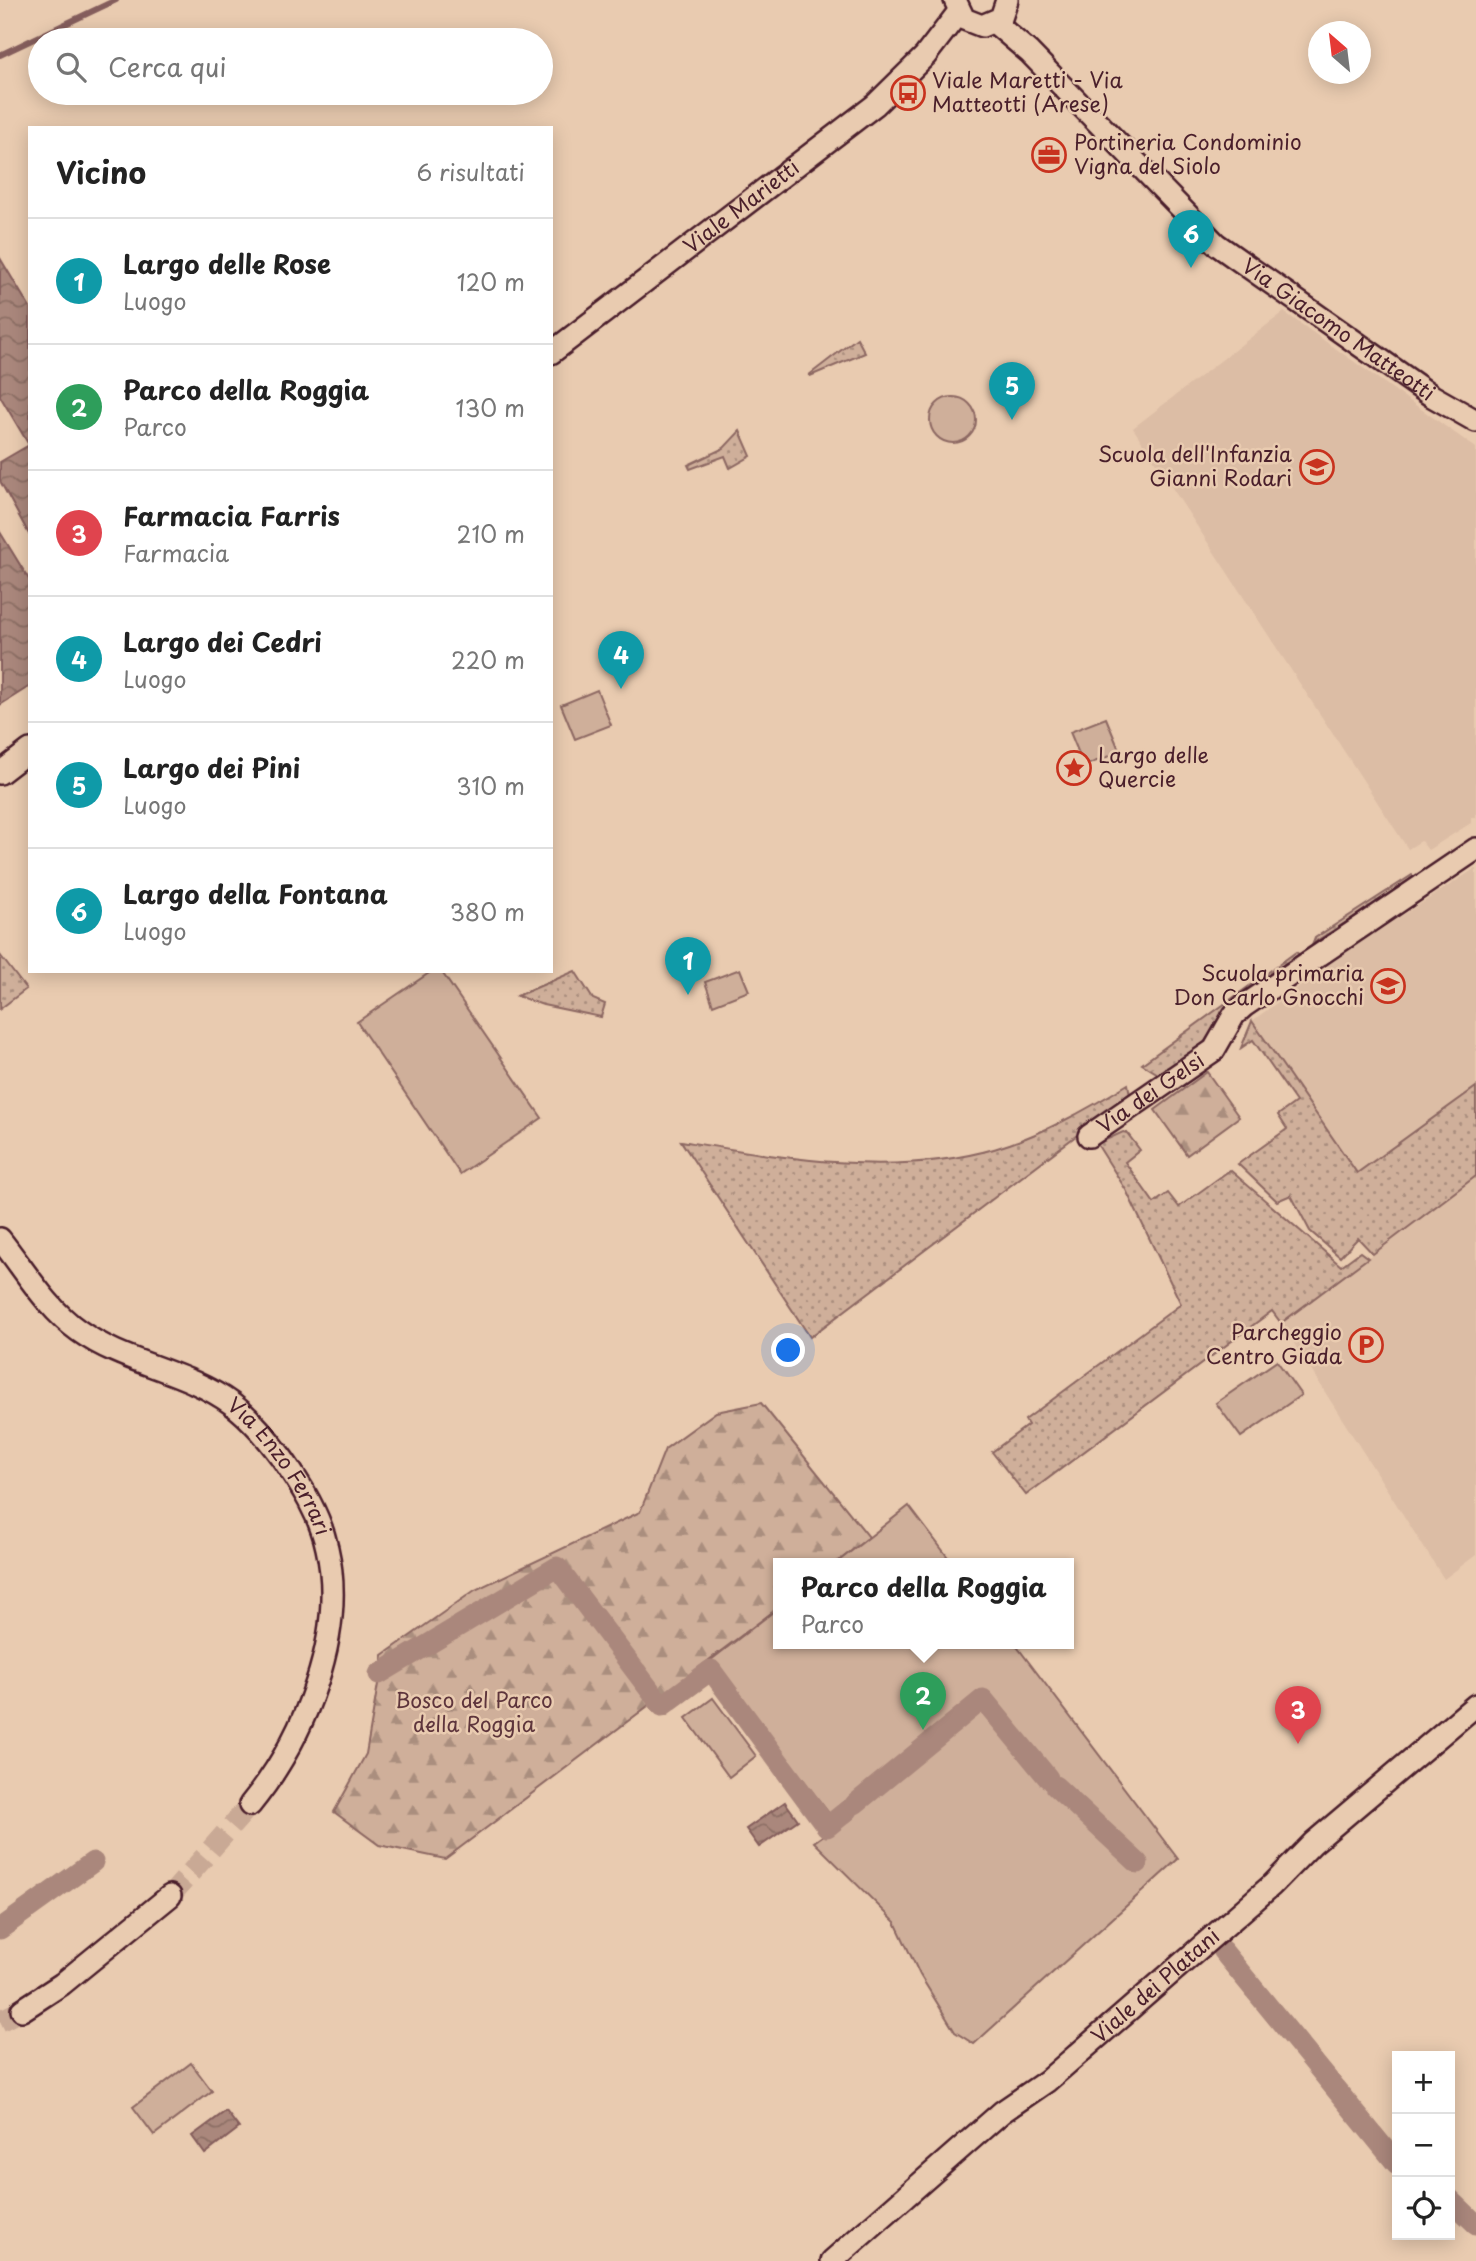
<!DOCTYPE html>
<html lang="it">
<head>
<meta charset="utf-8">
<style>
	:root { --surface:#fff; --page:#f2f2f2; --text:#222; --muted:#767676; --line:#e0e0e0; --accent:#c8321e }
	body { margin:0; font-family:"Playpen Sans",sans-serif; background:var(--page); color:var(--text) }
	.controls { position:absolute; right:21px; bottom:21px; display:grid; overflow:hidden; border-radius:0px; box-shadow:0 4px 18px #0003 }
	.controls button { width:63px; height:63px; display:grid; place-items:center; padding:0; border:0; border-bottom:2px solid var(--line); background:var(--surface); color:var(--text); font:35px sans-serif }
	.compass { position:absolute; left:1308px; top:21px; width:63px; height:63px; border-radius:50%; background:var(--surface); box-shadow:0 4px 18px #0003; rotate:332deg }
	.you { position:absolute; left:789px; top:1351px; width:24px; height:24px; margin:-18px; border:5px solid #fff; border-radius:50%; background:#1a73e8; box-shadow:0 0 0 10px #1a73e833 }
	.badge { display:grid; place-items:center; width:46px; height:46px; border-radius:50%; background:var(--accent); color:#fff; font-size:23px; font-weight:700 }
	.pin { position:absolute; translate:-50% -58px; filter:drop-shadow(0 2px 4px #0008) }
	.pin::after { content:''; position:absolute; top:37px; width:24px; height:21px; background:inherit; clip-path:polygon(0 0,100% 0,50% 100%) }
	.popup { position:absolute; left:773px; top:1558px; width:301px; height:91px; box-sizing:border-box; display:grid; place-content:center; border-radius:0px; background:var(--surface); filter:drop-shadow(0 2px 5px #0005); font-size:23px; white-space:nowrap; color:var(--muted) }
	.popup b { font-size:26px; color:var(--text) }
	.popup::after { content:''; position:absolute; left:50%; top:100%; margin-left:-14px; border:14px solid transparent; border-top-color:var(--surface) }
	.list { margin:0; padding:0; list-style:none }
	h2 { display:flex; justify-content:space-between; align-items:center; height:91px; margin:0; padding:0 28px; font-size:30px }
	h2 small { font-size:23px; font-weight:400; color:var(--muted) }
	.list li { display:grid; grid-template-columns:46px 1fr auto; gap:21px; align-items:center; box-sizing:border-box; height:126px; padding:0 28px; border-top:2px solid var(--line) }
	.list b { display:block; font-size:26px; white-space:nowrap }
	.list p { margin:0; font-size:23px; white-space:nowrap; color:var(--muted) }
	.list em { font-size:23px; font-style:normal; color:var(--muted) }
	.icon { flex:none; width:38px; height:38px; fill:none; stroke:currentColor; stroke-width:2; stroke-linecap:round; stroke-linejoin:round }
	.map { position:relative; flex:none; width:1476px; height:2261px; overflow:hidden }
	.search { position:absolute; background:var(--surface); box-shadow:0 4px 18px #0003; left:28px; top:28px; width:525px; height:77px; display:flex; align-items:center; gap:18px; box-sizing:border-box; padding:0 24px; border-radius:38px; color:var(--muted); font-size:26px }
	.panel { position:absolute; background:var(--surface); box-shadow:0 4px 18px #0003; left:28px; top:126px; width:525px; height:847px; border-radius:0px }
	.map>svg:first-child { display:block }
	.built { fill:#dcbda5 }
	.grass { fill:url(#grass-dots); stroke:#8c6762; stroke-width:2 }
	.forest { fill:url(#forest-firs); stroke:#8c6762; stroke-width:2 }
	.park { fill:#cfaf9a; stroke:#8c6762; stroke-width:2 }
	.water { fill:url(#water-waves); stroke:#845d5b; stroke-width:2 }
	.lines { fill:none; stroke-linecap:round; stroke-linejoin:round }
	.stream { stroke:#845d5b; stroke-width:6 }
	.canal { stroke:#aa877b; stroke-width:21 }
	.street-tunnel { stroke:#c9a995; stroke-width:21; stroke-dasharray:21 10; stroke-linecap:butt }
	.street-casing { stroke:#4a1f2b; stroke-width:26 }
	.street { stroke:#e9cbb0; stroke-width:21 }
	.labels { text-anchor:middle; stroke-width:5; stroke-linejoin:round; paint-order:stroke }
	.poi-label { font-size:21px; fill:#4a1f2b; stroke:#e9cbb0; text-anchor:start }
	.street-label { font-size:21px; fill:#4a1f2b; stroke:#e9cbb0 }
	.park-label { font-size:21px; fill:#5e353c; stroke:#e9cbb0 }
</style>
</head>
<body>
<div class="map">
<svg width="1476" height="2261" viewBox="0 0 1476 2261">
	<defs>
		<pattern id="grass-dots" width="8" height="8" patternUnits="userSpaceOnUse" patternTransform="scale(1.75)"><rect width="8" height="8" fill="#cfaf9a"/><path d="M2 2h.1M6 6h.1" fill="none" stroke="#aa8e7e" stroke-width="1.8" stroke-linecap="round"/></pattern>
		<pattern id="forest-firs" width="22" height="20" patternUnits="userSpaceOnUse" patternTransform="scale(1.75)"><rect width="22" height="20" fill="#cfaf9a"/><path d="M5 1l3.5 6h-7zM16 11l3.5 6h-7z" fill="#aa8e7e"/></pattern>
		<pattern id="water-waves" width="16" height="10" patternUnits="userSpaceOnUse" patternTransform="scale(1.75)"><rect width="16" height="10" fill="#aa877b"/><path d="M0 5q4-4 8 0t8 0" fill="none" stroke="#8c6e65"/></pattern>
	</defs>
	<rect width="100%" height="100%" fill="#e9cbb0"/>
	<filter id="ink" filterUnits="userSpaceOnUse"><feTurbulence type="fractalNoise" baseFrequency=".0143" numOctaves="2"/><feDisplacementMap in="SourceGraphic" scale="14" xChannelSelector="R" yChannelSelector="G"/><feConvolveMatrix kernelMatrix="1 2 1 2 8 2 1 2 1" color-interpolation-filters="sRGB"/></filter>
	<g filter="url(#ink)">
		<g class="built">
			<path d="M1284,312L1476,448V817H1471V823L1428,850L1421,841L1408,849L1133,428Z"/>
			<path d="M1476,868V1087L1357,1173L1252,1021L1349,950Z"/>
			<path d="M1476,1176V1555L1444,1579L1281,1323Z"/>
		</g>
		<g class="grass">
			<path d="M857,338L865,353L810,376L809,375Z"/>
			<path d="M740,431L751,456L730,468L725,456L690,469L688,465L724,448Z"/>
			<path d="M1412,875L1415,879L1411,882L1313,943L1315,938Z"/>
			<path d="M1296,952L1301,956L1227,1008L1200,1049L1160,1075L1142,1064Z"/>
			<path d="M0,955L26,989L0,1009Z"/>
			<path d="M575,971L593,999L605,1004L601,1017L543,1005L517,996Z"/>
			<path d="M1252,1021L1357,1173L1476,1087V1176L1373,1254L1358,1238L1340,1257L1310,1231L1291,1195L1277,1201L1238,1164L1287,1129L1278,1115L1296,1102L1253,1040L1241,1048Z"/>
			<path d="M1128,1084L1130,1095L810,1337L681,1141C783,1158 892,1178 994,1149C1042,1135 1086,1110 1128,1084Z"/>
			<path d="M1123,1132L1127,1133L1140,1150L1125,1162L1154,1203L1168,1193L1179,1207L1230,1170L1341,1266L1360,1252L1368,1258L1281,1323L1272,1311L1026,1495L992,1452L1028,1425L1025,1420L1181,1304L1126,1190L1097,1144Z"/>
		</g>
		<g class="forest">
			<path d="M1207,1072L1239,1117L1187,1155L1155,1110Z"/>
			<path d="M761,1403L869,1537L835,1564H778V1608L445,1859L379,1845L334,1812L366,1754L383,1655L475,1590L640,1512L665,1449L716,1412Z"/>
		</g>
		<g class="park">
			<circle cx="953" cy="420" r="23"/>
			<path d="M597,690L611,725L575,739L561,705Z"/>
			<path d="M1106,718L1120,752L1084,766L1070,732Z"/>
			<path d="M740,969L749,991L713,1005L705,982Z"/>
			<path d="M432,971H441L542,1118L460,1174L357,1022Z"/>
			<path d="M1277,1361L1301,1395L1241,1437L1216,1403Z"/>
			<path d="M909,1506L953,1564H835Z"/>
			<path d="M778,1608V1644H1015L1178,1859L974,2044L955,2032L920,1975L895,1922L814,1842L838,1825L711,1660Z"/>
			<path d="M713,1698L756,1756L729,1777L686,1718Z"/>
			<path d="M191,2063L212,2091L154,2135L133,2107Z"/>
		</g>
		<g class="water">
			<path d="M0,258L30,308V536L0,481V462L29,445L0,396Z"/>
			<path d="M0,532L30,581V686L0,705Z"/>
			<path d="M785,1802L798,1820L759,1847L746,1829Z"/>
			<path d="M226,2111L239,2128L205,2154L192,2136Z"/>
		</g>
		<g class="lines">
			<path class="stream" d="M0,55L116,0"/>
			<g class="canal">
				<path d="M379,1674L557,1567L662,1706L711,1670L827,1827L848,1810"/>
				<path d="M1055,1786L1138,1863"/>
				<path d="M855,1804L983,1699L1048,1778"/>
				<path d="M0,1929L93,1862"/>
				<path d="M1222,1950L1397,2164"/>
				<path d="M1450,2199L1476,2224"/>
			</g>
			<g class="street-tunnel">
				<path d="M170,1896L250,1805"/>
				<path d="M0,2021L22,2010"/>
			</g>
			<g class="street-casing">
				<g id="street">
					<path d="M955,0L964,19L982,26L1001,18L1007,0"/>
					<path id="s1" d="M995,23L1029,52L1216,244L1432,396L1476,421"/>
					<path id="s2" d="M551,353L875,105L925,56L958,13"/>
					<path d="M0,773L30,750"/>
					<path id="s3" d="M1089,1136L1214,1050L1234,1015L1244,1006L1476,849"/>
					<path id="s4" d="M0,1239C24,1269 47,1309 79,1331C125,1364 186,1370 232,1404C252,1419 267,1438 282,1458C301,1485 320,1515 327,1548C347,1634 304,1739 250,1805"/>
					<path d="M22,2010L62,1984L170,1896"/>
					<path id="s5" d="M832,2261L1002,2112L1047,2081L1272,1885L1313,1843L1476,1705"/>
				</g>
			</g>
			<use href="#street" class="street"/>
		</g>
	</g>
	<defs>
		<g id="bus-ring" transform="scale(1.75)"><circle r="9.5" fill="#e9cbb0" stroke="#c8321e" stroke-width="1.5"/><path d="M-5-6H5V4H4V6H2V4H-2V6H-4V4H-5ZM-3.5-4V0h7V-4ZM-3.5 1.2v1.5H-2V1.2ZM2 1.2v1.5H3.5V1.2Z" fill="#c8321e"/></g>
		<g id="office-ring" transform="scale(1.75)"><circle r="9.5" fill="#e9cbb0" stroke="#c8321e" stroke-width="1.5"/><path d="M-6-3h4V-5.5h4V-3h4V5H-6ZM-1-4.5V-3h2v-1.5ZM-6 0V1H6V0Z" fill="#c8321e"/></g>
		<g id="school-ring" transform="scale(1.75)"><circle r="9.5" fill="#e9cbb0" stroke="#c8321e" stroke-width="1.5"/><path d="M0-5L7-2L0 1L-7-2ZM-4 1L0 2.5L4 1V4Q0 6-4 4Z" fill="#c8321e"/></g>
		<g id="sight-ring" transform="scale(1.75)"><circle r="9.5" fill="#e9cbb0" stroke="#c8321e" stroke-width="1.5"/><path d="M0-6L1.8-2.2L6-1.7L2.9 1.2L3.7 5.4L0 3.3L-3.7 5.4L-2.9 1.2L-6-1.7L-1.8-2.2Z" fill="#c8321e"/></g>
		<g id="parking-ring" transform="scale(1.75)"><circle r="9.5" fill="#e9cbb0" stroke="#c8321e" stroke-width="1.5"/><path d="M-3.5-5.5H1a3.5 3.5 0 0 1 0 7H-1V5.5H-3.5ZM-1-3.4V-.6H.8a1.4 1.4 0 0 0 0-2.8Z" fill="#c8321e"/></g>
	</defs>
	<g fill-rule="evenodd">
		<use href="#bus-ring" x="908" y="93"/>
		<use href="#office-ring" x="1049" y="155"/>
		<use href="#school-ring" x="1317" y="467"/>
		<use href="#sight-ring" x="1074" y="768"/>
		<use href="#school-ring" x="1388" y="986"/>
		<use href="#parking-ring" x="1366" y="1345"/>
	</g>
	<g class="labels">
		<g class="poi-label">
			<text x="932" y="88">Viale Maretti - Via<tspan x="932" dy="24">Matteotti (Arese)</tspan></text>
			<text x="1074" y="150">Portineria Condominio<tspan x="1074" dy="24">Vigna del Siolo</tspan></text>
			<text x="1292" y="462" text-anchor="end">Scuola dell'Infanzia<tspan x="1292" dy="24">Gianni Rodari</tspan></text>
			<text x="1098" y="763">Largo delle<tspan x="1098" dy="24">Quercie</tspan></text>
			<text x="1364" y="981" text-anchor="end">Scuola primaria<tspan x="1364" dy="24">Don Carlo Gnocchi</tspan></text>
			<text x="1342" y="1340" text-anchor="end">Parcheggio<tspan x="1342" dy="24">Centro Giada</tspan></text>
		</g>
		<g class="street-label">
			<text dy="7" stroke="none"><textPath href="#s2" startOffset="240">Viale Marietti</textPath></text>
			<text dy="7" stroke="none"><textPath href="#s1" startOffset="462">Via Giacomo Matteotti</textPath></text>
			<text dy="7" stroke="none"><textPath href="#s3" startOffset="75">Via dei Gelsi</textPath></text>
			<text dy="7" stroke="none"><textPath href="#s4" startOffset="371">Via Enzo Ferrari</textPath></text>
			<text dy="7" stroke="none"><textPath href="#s5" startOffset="425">Viale dei Platani</textPath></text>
		</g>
		<g class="park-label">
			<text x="474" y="1708">Bosco del Parco<tspan x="474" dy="24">della Roggia</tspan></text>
		</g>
	</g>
</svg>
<div class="controls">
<button>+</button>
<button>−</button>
<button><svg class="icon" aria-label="locate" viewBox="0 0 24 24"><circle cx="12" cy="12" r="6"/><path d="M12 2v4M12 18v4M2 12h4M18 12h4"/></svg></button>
</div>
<svg class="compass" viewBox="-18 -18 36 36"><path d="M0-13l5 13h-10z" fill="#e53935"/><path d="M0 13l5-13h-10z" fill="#767676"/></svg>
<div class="you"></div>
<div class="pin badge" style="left:688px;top:995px;background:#0f9aa8">1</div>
<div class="pin badge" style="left:923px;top:1730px;background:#2e9e5b">2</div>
<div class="popup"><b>Parco della Roggia</b>Parco</div>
<div class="pin badge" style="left:1298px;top:1744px;background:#e0444e">3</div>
<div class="pin badge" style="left:621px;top:689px;background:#0f9aa8">4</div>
<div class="pin badge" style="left:1012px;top:420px;background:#0f9aa8">5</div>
<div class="pin badge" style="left:1191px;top:268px;background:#0f9aa8">6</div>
<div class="search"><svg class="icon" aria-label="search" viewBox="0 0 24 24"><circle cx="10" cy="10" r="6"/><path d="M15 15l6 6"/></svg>Cerca qui</div>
<section class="panel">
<h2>Vicino<small>6 risultati</small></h2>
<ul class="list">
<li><span class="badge" style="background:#0f9aa8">1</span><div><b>Largo delle Rose</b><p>Luogo</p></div><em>120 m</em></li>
<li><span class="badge" style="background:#2e9e5b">2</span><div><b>Parco della Roggia</b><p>Parco</p></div><em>130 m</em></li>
<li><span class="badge" style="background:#e0444e">3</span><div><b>Farmacia Farris</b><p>Farmacia</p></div><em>210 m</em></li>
<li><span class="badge" style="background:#0f9aa8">4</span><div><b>Largo dei Cedri</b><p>Luogo</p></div><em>220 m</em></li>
<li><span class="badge" style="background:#0f9aa8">5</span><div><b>Largo dei Pini</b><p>Luogo</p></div><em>310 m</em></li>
<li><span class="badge" style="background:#0f9aa8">6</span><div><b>Largo della Fontana</b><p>Luogo</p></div><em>380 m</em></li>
</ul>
</section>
</div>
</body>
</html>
